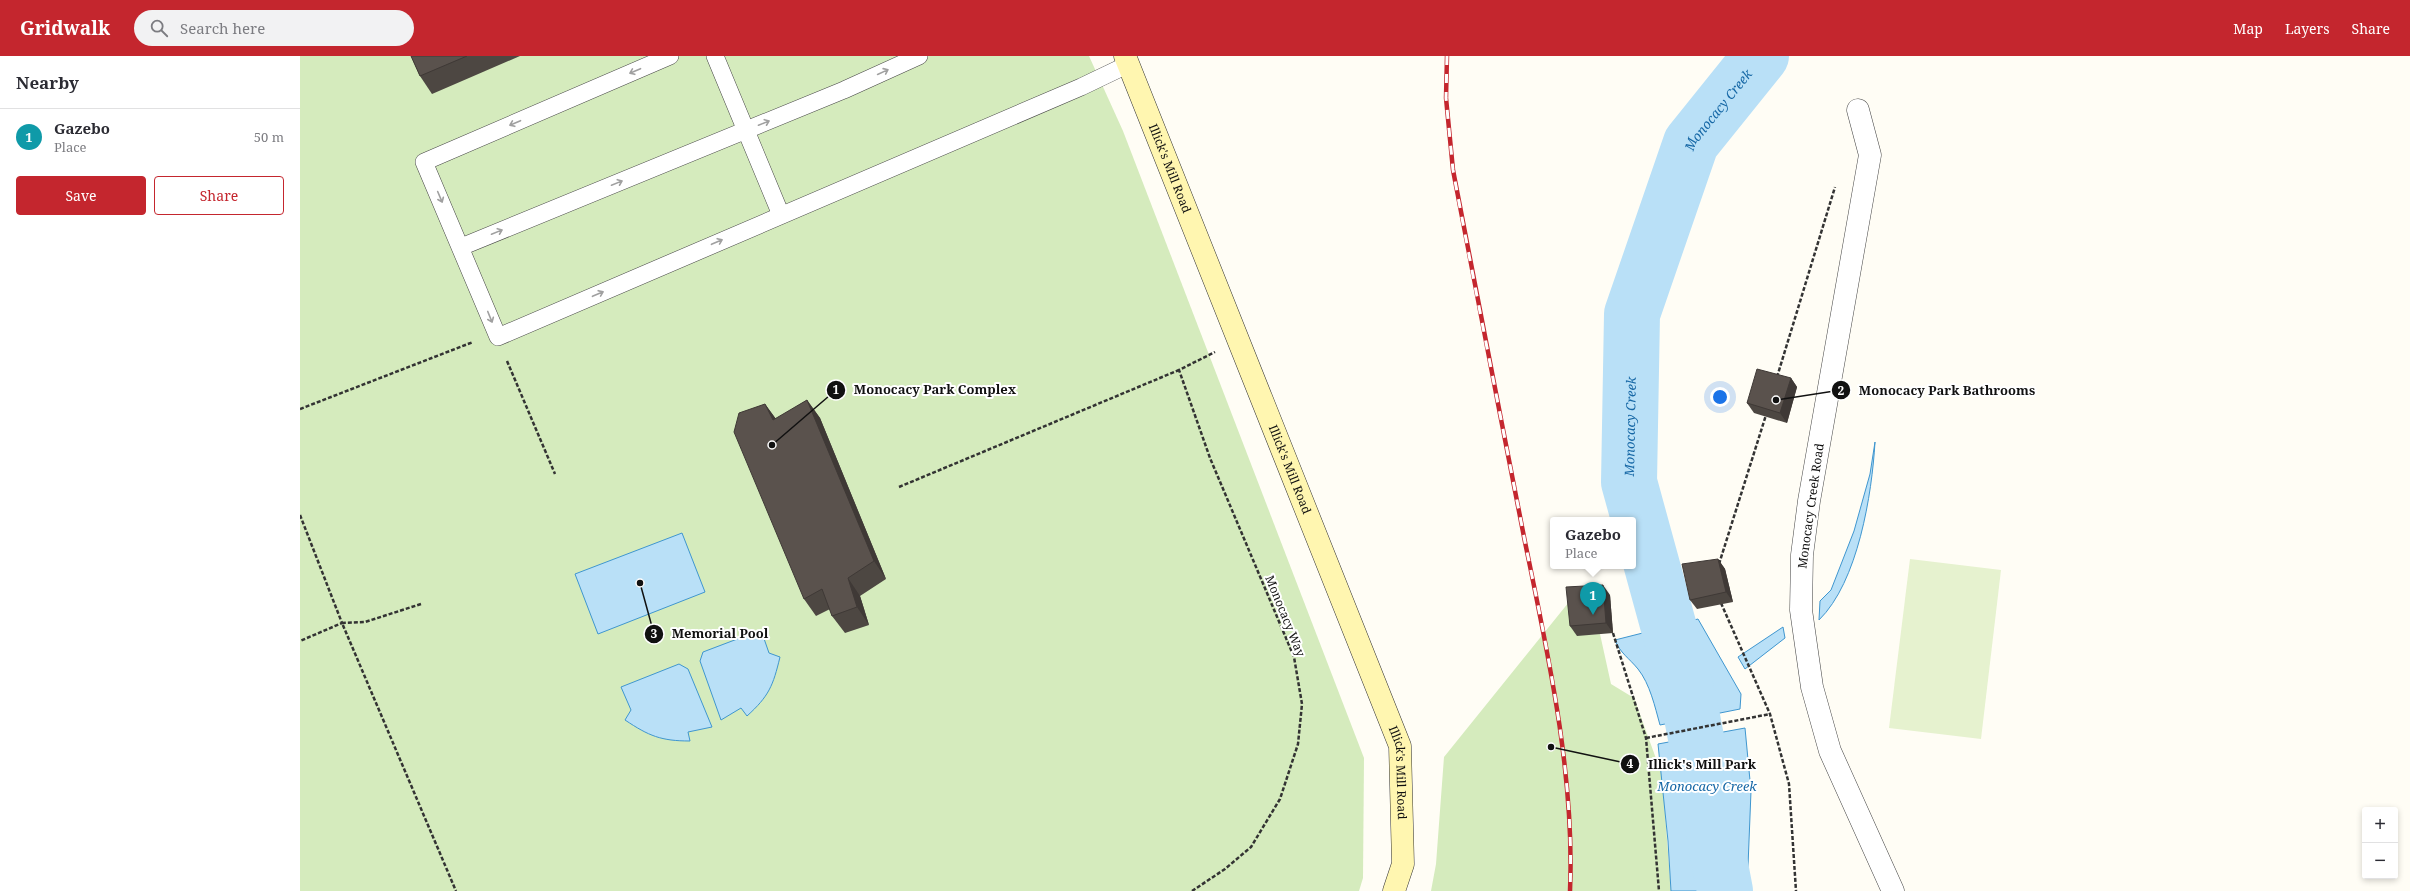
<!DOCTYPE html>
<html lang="en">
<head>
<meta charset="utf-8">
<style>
	:root { --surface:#fff; --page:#f2f2f3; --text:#2b2b33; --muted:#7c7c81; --line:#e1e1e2; --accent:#c4262e }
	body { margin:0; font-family:"Noto Serif",serif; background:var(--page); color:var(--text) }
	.controls { position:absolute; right:12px; bottom:12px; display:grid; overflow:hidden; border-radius:4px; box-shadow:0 2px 6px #0003 }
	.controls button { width:36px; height:36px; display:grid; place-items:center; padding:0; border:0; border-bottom:1px solid var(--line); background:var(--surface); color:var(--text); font:20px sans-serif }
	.you { position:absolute; left:1420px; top:341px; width:14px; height:14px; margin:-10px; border:3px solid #fff; border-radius:50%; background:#1a73e8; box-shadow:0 0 0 6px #1a73e833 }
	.badge { display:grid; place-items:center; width:26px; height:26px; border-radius:50%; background:var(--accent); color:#fff; font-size:13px; font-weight:700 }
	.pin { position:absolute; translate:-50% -33px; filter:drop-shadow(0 1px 2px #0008) }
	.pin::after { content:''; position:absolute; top:21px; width:14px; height:12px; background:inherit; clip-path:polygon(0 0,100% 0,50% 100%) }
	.popup { position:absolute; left:1250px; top:461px; width:86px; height:52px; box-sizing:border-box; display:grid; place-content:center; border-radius:4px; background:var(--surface); filter:drop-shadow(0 1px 3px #0005); font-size:13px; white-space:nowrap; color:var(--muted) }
	.popup b { font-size:15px; color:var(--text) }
	.popup::after { content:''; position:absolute; left:50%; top:100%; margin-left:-8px; border:8px solid transparent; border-top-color:var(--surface) }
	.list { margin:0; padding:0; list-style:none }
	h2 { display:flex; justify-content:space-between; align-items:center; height:52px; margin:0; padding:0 16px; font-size:17px }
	h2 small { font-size:13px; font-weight:400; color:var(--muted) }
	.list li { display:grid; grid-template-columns:26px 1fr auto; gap:12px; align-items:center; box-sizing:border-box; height:56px; padding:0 16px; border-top:1px solid var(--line) }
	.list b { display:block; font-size:15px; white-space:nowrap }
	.list p { margin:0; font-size:13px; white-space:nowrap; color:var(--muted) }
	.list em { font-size:13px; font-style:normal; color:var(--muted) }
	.actions { display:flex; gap:8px; padding:12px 16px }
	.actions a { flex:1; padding:9px 0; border:1px solid var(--accent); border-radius:4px; text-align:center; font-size:14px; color:var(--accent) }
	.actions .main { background:var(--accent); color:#fff }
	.icon { flex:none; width:22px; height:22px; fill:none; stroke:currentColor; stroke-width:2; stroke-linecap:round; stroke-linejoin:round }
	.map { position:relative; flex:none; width:2110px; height:835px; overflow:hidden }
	header { display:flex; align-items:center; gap:24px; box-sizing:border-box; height:56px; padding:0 20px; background:var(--accent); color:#fff }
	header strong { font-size:19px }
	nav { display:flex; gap:22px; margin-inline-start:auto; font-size:14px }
	.search { width:280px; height:36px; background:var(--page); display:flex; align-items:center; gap:10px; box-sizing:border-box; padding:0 14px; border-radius:22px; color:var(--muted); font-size:15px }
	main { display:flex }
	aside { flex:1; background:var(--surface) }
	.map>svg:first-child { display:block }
	.green { fill:#d5ebbd }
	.pitch { fill:#e6f2cf }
	.water { fill:#b9e0f7; stroke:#3f96cf }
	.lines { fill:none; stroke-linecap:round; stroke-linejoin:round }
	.river { stroke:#b9e0f7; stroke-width:56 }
	.lane-casing { stroke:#444; stroke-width:18 }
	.street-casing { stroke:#444; stroke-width:23 }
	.secondary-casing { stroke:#333; stroke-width:23 }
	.path { stroke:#333; stroke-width:2.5; stroke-dasharray:4 2; stroke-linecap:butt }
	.lane { stroke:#fff; stroke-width:17 }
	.street { stroke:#fff; stroke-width:22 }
	.secondary { stroke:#fff6b0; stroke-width:22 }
	.rail-casing { stroke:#c4262e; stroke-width:4.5 }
	.rail { stroke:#fff; stroke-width:3; stroke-dasharray:9; stroke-linecap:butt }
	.wall { fill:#4d4742 }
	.shaded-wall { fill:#3f3936 }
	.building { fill:#5a524d; stroke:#3f3936 }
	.oneway { stroke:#a0a0a0 }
	.labels { text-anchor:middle; stroke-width:4; stroke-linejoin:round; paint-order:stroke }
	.street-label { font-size:12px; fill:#111; stroke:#fff }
	.water-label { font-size:13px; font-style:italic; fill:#1768a6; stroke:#fff }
	.leader { fill:none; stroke:#111; stroke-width:1.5 }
	.callout-dot { fill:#111; stroke:#fff; stroke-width:1.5 }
	.mark-label { font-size:12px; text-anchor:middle; font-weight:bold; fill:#fff }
	.callout-label { font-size:13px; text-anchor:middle; font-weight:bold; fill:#111; stroke:#fff; stroke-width:4; stroke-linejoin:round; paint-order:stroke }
</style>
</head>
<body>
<header>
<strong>Gridwalk</strong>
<div class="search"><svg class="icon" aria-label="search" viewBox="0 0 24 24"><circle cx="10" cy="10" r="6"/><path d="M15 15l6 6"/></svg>Search here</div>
<nav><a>Map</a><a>Layers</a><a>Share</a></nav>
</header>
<main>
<aside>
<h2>Nearby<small></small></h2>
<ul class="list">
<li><span class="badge" style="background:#0f9aa8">1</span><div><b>Gazebo</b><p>Place</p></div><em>50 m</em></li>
</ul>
<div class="actions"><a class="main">Save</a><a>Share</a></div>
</aside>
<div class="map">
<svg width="2110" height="835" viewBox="0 0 2110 835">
	<rect width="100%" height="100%" fill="#fffdf5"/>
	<g class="green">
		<path d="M0,0H789L823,75L1064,702L1063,822L1059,835H0Z"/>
		<path d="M1273,541L1277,579L1300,578L1311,628L1334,642L1362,719L1371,835H1131L1136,808L1144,701Z"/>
	</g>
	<path class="pitch" d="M1610,503L1701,514L1681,683L1589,672Z"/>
	<g class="water">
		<path d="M1575,386C1572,438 1558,526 1519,564L1520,545L1531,534L1554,475L1570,418Z"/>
		<path d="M382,477L405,536L298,578L275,518Z"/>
		<path d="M1398,563L1441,638L1440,653L1360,669C1355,651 1350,628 1338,613C1329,602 1320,597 1315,584Z"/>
		<path d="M1483,571L1485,582L1445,613L1438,601Z"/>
		<path d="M461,574L469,597L480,601C473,630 469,640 447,660L441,652L421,664L400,605L403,596Z"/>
		<path d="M379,608L388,613L412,671L388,676L390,685C361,685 349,680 325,664L331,654L321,631Z"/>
		<path d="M1445,672L1451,735L1447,835H1371L1368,785L1358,688Z"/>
	</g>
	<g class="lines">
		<path class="river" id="s1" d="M1425,835L1389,645L1329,426L1332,258L1391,87L1461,0"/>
		<g class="lane-casing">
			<g id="lane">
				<path d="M370,0L124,106L198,281L781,31L829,8"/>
				<path d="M415,0L481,159"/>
				<path d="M161,191L544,34L619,0"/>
			</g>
		</g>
		<g class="street-casing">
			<path id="street" d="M1558,54L1570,99L1509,445L1502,499L1501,554L1512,631L1530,695L1593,835"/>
		</g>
		<g class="secondary-casing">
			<g id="secondary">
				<path id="s2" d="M825,0L1100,690L1103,808L1094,835"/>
			</g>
		</g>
		<g class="path">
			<path d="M207,305L255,418"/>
			<path d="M1477,321L1535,131"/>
			<path d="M0,353L173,286"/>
			<path d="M599,431L879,314"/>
			<path d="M0,459L42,567L0,585"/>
			<path d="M1419,508L1466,359"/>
			<path d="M1421,547L1470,658L1489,728L1496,835"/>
			<path d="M121,548L65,566L42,567L156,835"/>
			<path d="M1313,577L1346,682L1359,835"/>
			<path d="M1346,682L1470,658"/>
			<path d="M892,835L925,813L951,791L980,743L998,688L1002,648L994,601L910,402L879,314L915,296"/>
		</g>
		<use href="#lane" class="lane"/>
		<use href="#street" class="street"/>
		<use href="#secondary" class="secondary"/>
		<g class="rail-casing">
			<path id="rail" d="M1147,0L1146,42L1153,114C1176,238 1201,362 1225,486C1248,598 1275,720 1270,835"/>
		</g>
		<use href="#rail" class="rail"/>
	</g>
	<g class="wall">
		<path d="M111,0H220L132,38L120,20Z"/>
		<path d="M1491,322L1497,331L1487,367L1454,357L1447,347Z"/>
		<path d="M507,344L520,362L586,523L560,540L569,569L545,577L532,560L530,553L516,560L504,543L465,348L476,363Z"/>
		<path d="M1418,503L1425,513L1433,546L1397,553L1390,544Z"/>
		<path d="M1310,539L1313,577L1277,580L1270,570Z"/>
	</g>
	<g class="shaded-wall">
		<path d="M1491,322L1497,331L1487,367L1480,357Z"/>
		<path d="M507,344L520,362L586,523L574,505Z"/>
		<path d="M465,348L478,366L473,364Z"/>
		<path d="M1418,503L1425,513L1433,546L1426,536Z"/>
		<path d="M548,522L560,540L569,569L557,551Z"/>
		<path d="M1303,529L1310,539L1313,577L1306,567Z"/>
	</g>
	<g class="building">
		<path d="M111,0H167L120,20Z"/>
		<path d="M1457,313L1491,322L1480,357L1447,347Z"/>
		<path d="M507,344L574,505L548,522L557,551L532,560L522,533L504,543L434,376L439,357L465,348L473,364Z"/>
		<path d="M1418,503L1426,536L1390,544L1382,508Z"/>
		<path d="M1303,529L1306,567L1270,570L1266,531Z"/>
	</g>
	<defs><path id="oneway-shaft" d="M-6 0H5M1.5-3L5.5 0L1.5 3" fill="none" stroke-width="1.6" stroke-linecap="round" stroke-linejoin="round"/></defs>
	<g class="oneway">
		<use href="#oneway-shaft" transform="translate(335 15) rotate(157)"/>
		<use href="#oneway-shaft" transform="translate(583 16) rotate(-25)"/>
		<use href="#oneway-shaft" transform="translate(215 67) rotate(157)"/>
		<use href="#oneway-shaft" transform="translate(464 67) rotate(-22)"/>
		<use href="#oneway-shaft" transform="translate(317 127) rotate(-22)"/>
		<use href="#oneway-shaft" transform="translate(140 141) rotate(67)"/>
		<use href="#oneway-shaft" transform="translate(197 176) rotate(-22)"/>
		<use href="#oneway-shaft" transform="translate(417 186) rotate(-23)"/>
		<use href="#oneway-shaft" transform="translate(298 238) rotate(-23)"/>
		<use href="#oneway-shaft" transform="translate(190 261) rotate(68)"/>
	</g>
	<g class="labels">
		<g class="street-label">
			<text dy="4" stroke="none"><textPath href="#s2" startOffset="121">Illick's Mill Road</textPath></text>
			<text dy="4" stroke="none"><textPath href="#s2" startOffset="445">Illick's Mill Road</textPath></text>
			<text transform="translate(1511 450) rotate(-82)" y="4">Monocacy Creek Road</text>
			<text transform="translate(985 560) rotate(68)" y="4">Monocacy Way</text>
			<text dy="4" stroke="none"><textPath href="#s2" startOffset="769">Illick's Mill Road</textPath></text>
		</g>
		<g class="water-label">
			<text dy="5" stroke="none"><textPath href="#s1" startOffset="812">Monocacy Creek</textPath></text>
			<text dy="5" stroke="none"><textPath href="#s1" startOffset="476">Monocacy Creek</textPath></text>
			<text x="1407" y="735">Monocacy Creek</text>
		</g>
	</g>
	<path class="leader" d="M472 389L536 334M1476 344L1541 334M340 527L354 578M1251 691L1330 708"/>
	<g class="callout-dot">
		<circle cx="472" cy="389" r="4"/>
		<circle cx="1476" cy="344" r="4"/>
		<circle cx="340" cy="527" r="4"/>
		<circle cx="1251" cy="691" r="4"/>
		<circle cx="536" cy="334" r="10"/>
		<circle cx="1541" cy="334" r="10"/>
		<circle cx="354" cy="578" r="10"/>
		<circle cx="1330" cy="708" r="10"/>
	</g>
	<g class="mark-label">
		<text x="536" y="338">1</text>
		<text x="1541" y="339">2</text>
		<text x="354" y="582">3</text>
		<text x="1330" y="712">4</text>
	</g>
	<g class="callout-label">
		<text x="635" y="338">Monocacy Park Complex</text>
		<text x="1647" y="339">Monocacy Park Bathrooms</text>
		<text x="420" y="582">Memorial Pool</text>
		<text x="1402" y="713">Illick's Mill Park</text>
	</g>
</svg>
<div class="controls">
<button>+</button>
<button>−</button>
</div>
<div class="you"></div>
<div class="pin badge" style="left:1293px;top:559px;background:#0f9aa8">1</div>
<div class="popup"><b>Gazebo</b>Place</div>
</div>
</main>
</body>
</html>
